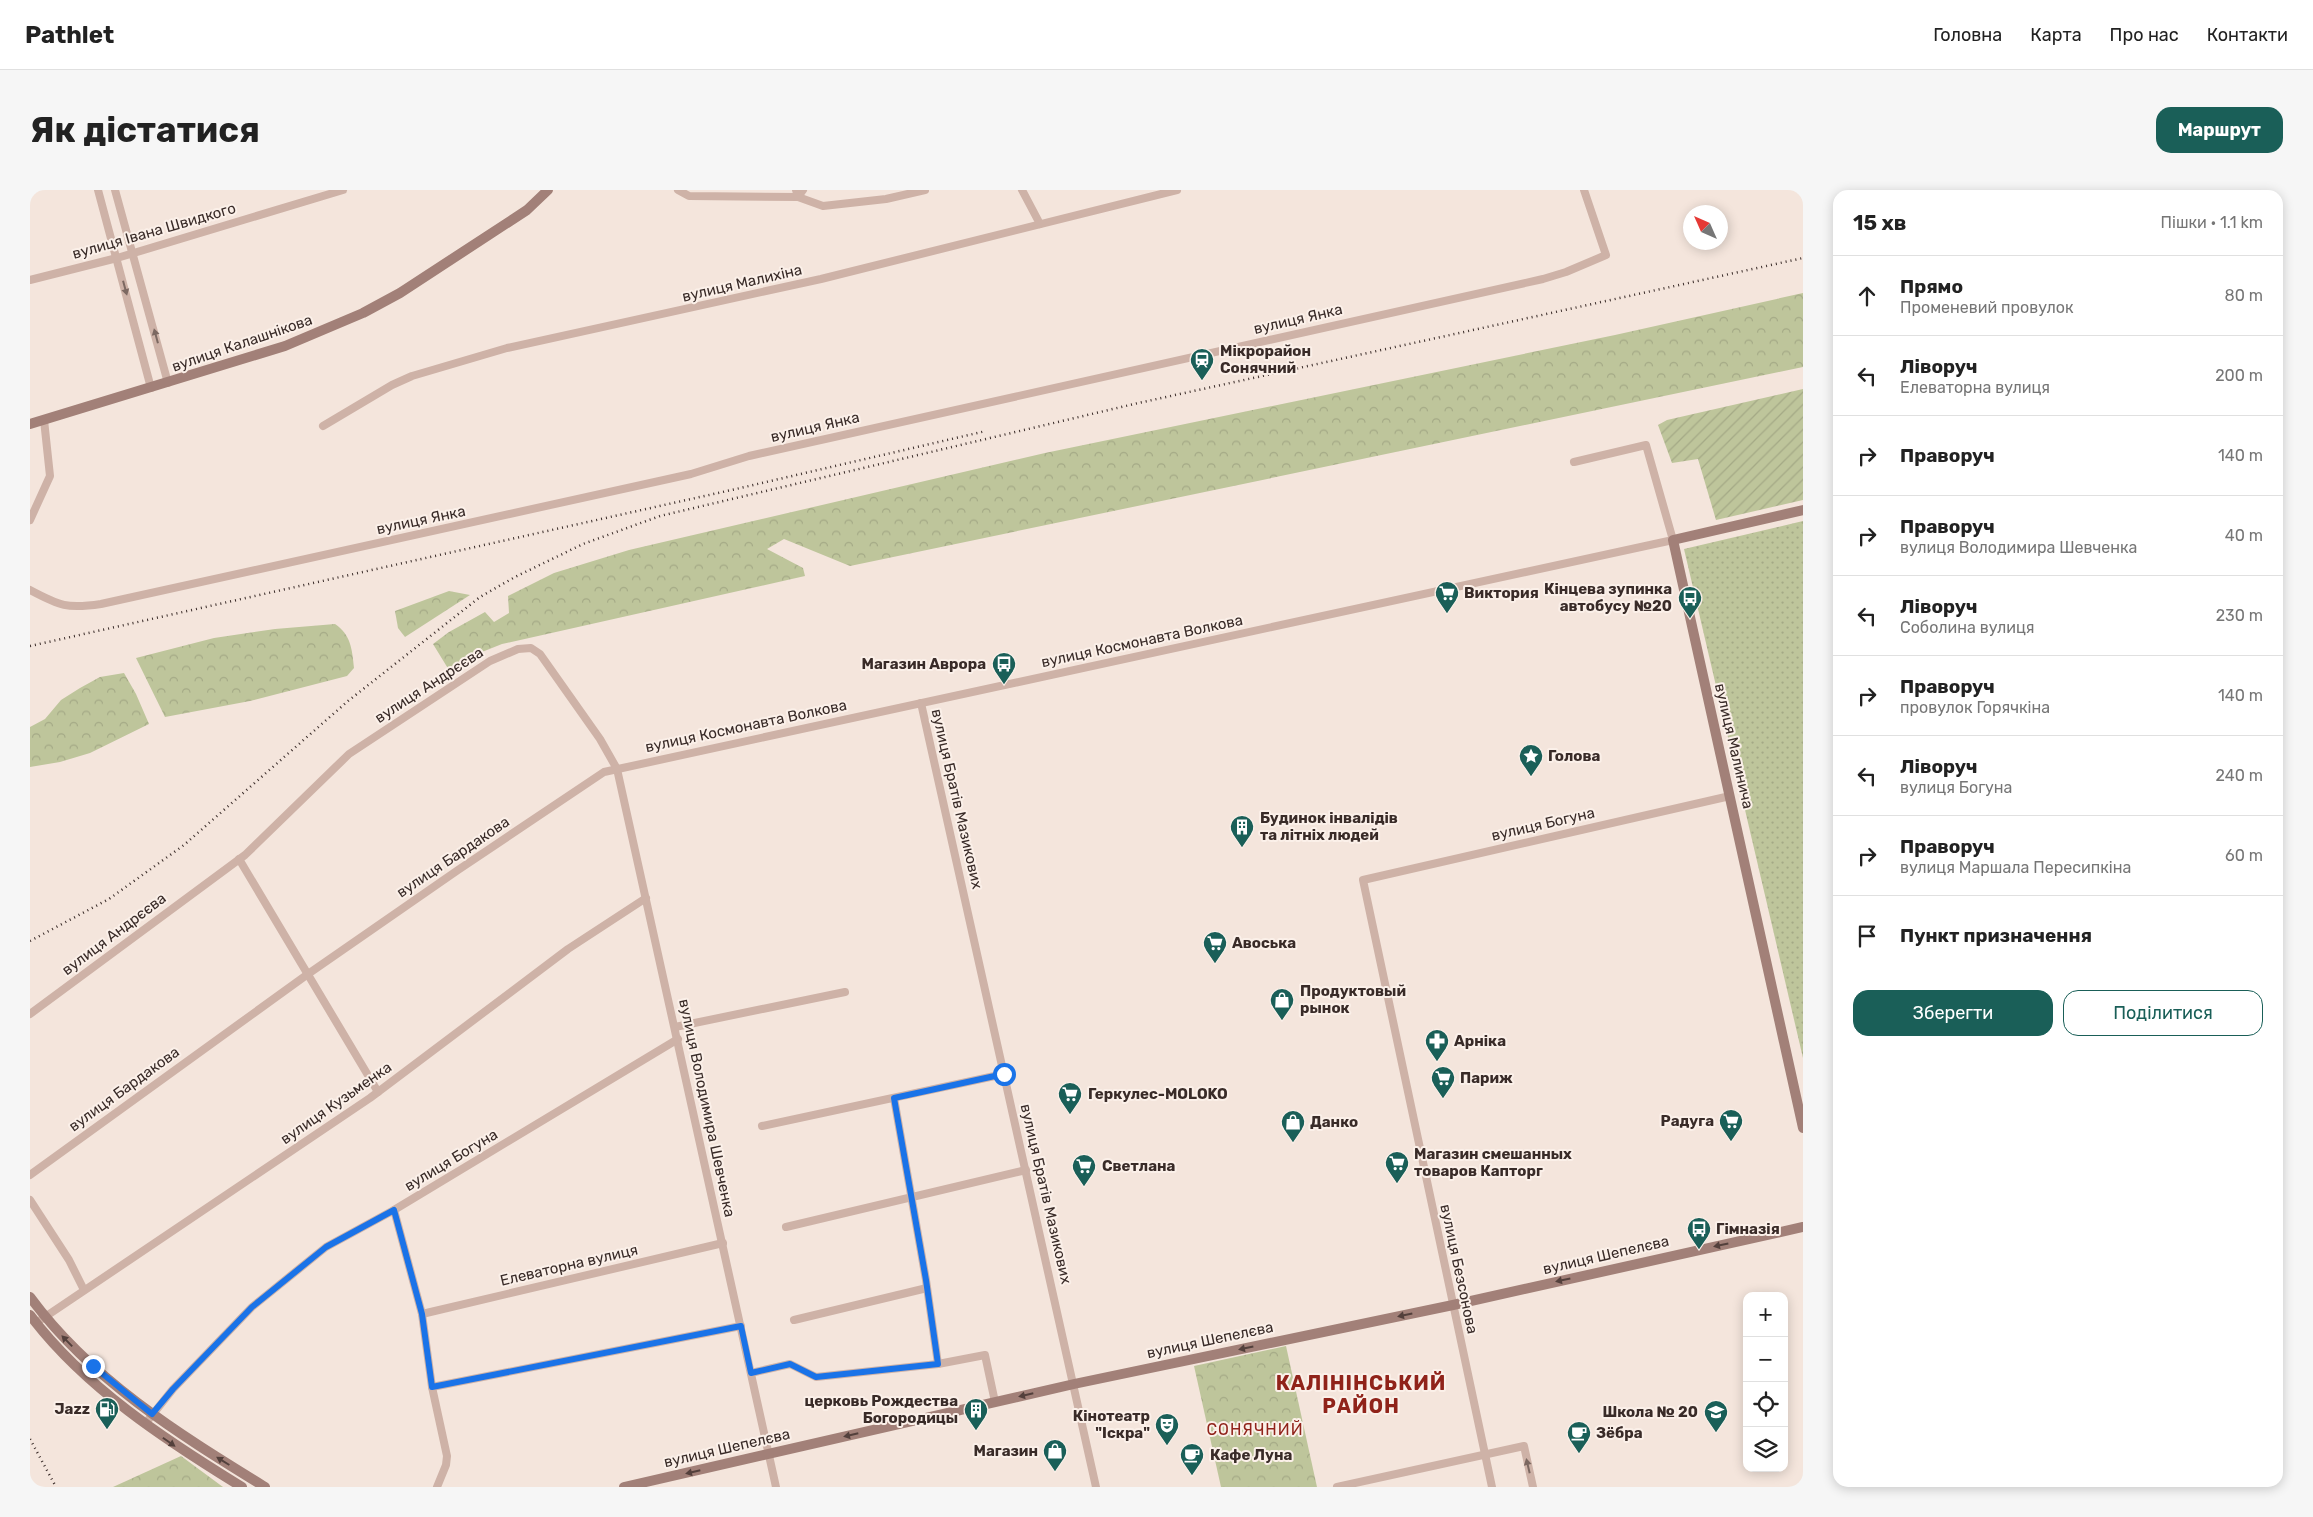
<!DOCTYPE html>
<html lang="uk">
<head>
<meta charset="utf-8">
<style>
	:root { --surface:#fff; --page:#f6f6f6; --text:#222; --muted:#767676; --line:#e0e0e0; --accent:#1a5f58 }
	body { margin:0; font-family:Rubik,sans-serif; background:var(--page); color:var(--text) }
	.controls { position:absolute; right:15px; bottom:15px; display:grid; overflow:hidden; border-radius:10px; box-shadow:0 2px 12px #0003 }
	.controls button { width:45px; height:45px; display:grid; place-items:center; padding:0; border:0; border-bottom:1px solid var(--line); background:var(--surface); color:var(--text); font:25px sans-serif }
	.compass { position:absolute; left:1653px; top:15px; width:45px; height:45px; border-radius:50%; background:var(--surface); box-shadow:0 2px 12px #0003; rotate:315deg }
	.stop { position:absolute; width:15px; height:15px; margin:-11px; border:4px solid #1a73e8; border-radius:50%; background:#fff }
	.stop.end { background:#1a73e8; border-color:#fff; box-shadow:0 1px 5px #0008 }
	.list { margin:0; padding:0; list-style:none }
	h2 { display:flex; justify-content:space-between; align-items:center; height:65px; margin:0; padding:0 20px; font-size:21px }
	h2 small { font-size:16px; font-weight:400; color:var(--muted) }
	.list li { display:grid; grid-template-columns:32px 1fr auto; gap:15px; align-items:center; box-sizing:border-box; height:80px; padding:0 20px; border-top:1px solid var(--line) }
	.list b { display:block; font-size:19px; white-space:nowrap }
	.list p { margin:0; font-size:16px; white-space:nowrap; color:var(--muted) }
	.list em { font-size:16px; font-style:normal; color:var(--muted) }
	.actions { display:flex; gap:10px; padding:15px 20px }
	.actions a { flex:1; padding:11px 0; border:1px solid var(--accent); border-radius:15px; text-align:center; font-size:18px; color:var(--accent) }
	.actions .main { background:var(--accent); color:#fff }
	.icon { flex:none; width:28px; height:28px; fill:none; stroke:currentColor; stroke-width:2; stroke-linecap:round; stroke-linejoin:round }
	.map { position:relative; flex:none; width:1773px; height:1297px; overflow:hidden; border-radius:15px }
	header { display:flex; align-items:center; gap:30px; box-sizing:border-box; height:70px; padding:0 25px; background:var(--surface); border-bottom:1px solid var(--line) }
	header strong { font-size:24px }
	nav { display:flex; gap:28px; margin-inline-start:auto; font-size:18px }
	.intro { display:flex; align-items:center; justify-content:space-between; box-sizing:border-box; height:120px; padding:0 30px }
	h1 { margin:0; font-size:35px }
	.button { padding:12px 22px; border-radius:15px; background:var(--accent); color:#fff; font-size:18px; font-weight:700 }
	main { display:flex; gap:30px; padding:0 30px }
	aside { flex:1; background:var(--surface); border-radius:15px; box-shadow:0 2px 12px #0003 }
	.map>svg:first-child { display:block }
	.grass { fill:url(#grass-dots) }
	.forest { fill:url(#forest-crowns) }
	.garden { fill:url(#garden-furrows) }
	.lines { fill:none; stroke-linecap:round; stroke-linejoin:round }
	.street { stroke:#ceb2a7; stroke-width:8 }
	.secondary { stroke:#a28078; stroke-width:10 }
	.rail { stroke:#392b28; stroke-width:2.5; stroke-dasharray:1 4; stroke-linecap:butt }
	.oneway { fill:#7c6861 }
	.oneway2 { fill:#53403c }
	.route { stroke:#1a73e8; stroke-width:6 }
	.labels { text-anchor:middle; stroke-width:4; stroke-linejoin:round; paint-order:stroke }
	.street-label { font-size:15px; fill:#392b28; stroke:#fbf0e9 }
	.poi-label { font-size:15px; font-weight:bold; fill:#392b28; stroke:#fbf0e9; text-anchor:start }
	.neighbourhood-label { font-size:16px; letter-spacing:1px; fill:#90231a; stroke:#fbf0e9 }
	.district-label { font-size:20px; font-weight:bold; letter-spacing:1px; fill:#90231a; stroke:#fbf0e9 }
</style>
</head>
<body>
<header>
<strong>Pathlet</strong>
<nav><a>Головна</a><a>Карта</a><a>Про нас</a><a>Контакти</a></nav>
</header>
<div class="intro"><h1>Як дістатися</h1><a class="button">Маршрут</a></div>
<main>
<div class="map">
<svg width="1773" height="1297" viewBox="0 0 1773 1297">
	<defs>
		<pattern id="grass-dots" width="8" height="8" patternUnits="userSpaceOnUse" patternTransform="scale(1.25)"><rect width="8" height="8" fill="#bec59b"/><path d="M2 2h.1M6 6h.1" fill="none" stroke="#a4a986" stroke-width="1.8" stroke-linecap="round"/></pattern>
		<pattern id="forest-crowns" width="20" height="18" patternUnits="userSpaceOnUse" patternTransform="scale(1.25)"><rect width="20" height="18" fill="#bec59b"/><path d="M2 6a3 3 0 1 1 6 0M12 15a3 3 0 1 1 6 0" fill="none" stroke="#a4a986"/></pattern>
		<pattern id="garden-furrows" width="10" height="10" patternUnits="userSpaceOnUse" patternTransform="scale(1.25)"><rect width="10" height="10" fill="#bec59b"/><path d="M-1 1l2-2M0 10L10 0M9 11l2-2" fill="none" stroke="#a4a986"/></pattern>
	</defs>
	<rect width="100%" height="100%" fill="#f4e5dc"/>
	<path class="grass" d="M1773,331V868L1654,359Z"/>
	<g class="forest">
		<path d="M1773,103V177L820,376L754,349L737,359L773,378L775,386L472,454L452,462L422,485L403,454L419,442L455,422L464,432L479,423L478,406L524,383L599,360L1015,263L1585,145Z"/>
		<path d="M419,401L440,405L375,447L368,438L365,421Z"/>
		<path d="M305,434C321,445 322,459 324,478L317,486L220,511L135,527L106,468L184,448L245,439Z"/>
		<path d="M94,483L106,504L119,534L60,563L30,572L0,577V537L15,529L31,510L50,498L70,487Z"/>
		<path d="M1256,1156L1287,1297H1191L1164,1176Z"/>
		<path d="M151,1266L193,1297H83Z"/>
	</g>
	<path class="garden" d="M1773,199V310L1686,330L1668,269L1642,273L1628,235L1637,230Z"/>
	<g class="lines">
		<g class="street">
			<path d="M68,0L121,198"/>
			<path d="M85,0L138,193"/>
			<path d="M648,0L659,6L768,7L773,0"/>
			<path d="M766,0L768,7L793,16L856,9L895,0"/>
			<path d="M992,0L1010,34"/>
			<path d="M0,90L87,68L313,0"/>
			<path d="M293,236L362,195L382,186L477,158L791,89L1147,0"/>
			<path d="M0,330L20,286L14,230"/>
			<path d="M0,400C30,416 37,419 71,414L661,284L719,266L1513,89L1536,82L1576,65L1554,0"/>
			<path d="M891,513L1066,1297"/>
			<path d="M209,669L348,902"/>
			<path d="M0,824L215,665L319,564L460,471L488,459L501,458L510,464L570,549L587,579L746,1297"/>
			<path d="M645,837L815,802"/>
			<path d="M864,908L896,1090L908,1174"/>
			<path d="M732,936L974,884"/>
			<path d="M0,985L278,784L428,680L574,582L1643,350L1616,255L1544,272"/>
			<path d="M0,1010L39,1070L54,1100"/>
			<path d="M364,1020L392,1124L402,1197L417,1266L416,1275L407,1297"/>
			<path d="M756,1037L996,980"/>
			<path d="M392,1124L693,1053"/>
			<path d="M764,1130L897,1098"/>
			<path d="M6,1133L340,908L538,759L616,708"/>
			<path d="M721,1183L760,1174L786,1187L908,1174L955,1165L965,1212"/>
			<path d="M402,1197L711,1136"/>
			<path d="M115,1234L143,1199L222,1117L296,1057L364,1020L648,849"/>
			<path d="M1307,1297L1494,1256L1503,1297"/>
			<path d="M1462,1297L1333,690L1700,606"/>
		</g>
		<g class="secondary">
			<path d="M0,234L255,156L333,123L370,103L497,20L518,0"/>
			<path d="M1773,320L1643,350L1773,938"/>
			<path d="M0,1107C61,1190 149,1244 235,1297"/>
			<path d="M0,1125C54,1197 137,1251 212,1297"/>
			<path d="M594,1297L1044,1194L1423,1115L1773,1037"/>
		</g>
		<g class="rail">
			<path d="M0,456L706,299L956,241"/>
			<path d="M0,751L79,709L154,655L318,511L450,407L485,387L553,354L630,326L1104,214L1773,68"/>
			<path d="M0,1249L26,1297"/>
		</g>
	</g>
	<defs><path id="oneway-solid" d="M-6-.8H1V-3.2L6.5 0L1 3.2V.8H-6Z" transform="scale(1.25)"/></defs>
	<g class="oneway">
		<use href="#oneway-solid" transform="translate(95 98) rotate(75)"/>
		<use href="#oneway-solid" transform="translate(126 146) rotate(-105)"/>
		<use href="#oneway-solid" transform="translate(1498 1276) rotate(-103)"/>
	</g>
	<g class="oneway2">
		<use href="#oneway-solid" transform="translate(1691 1055) rotate(168)"/>
		<use href="#oneway-solid" transform="translate(1533 1090) rotate(168)"/>
		<use href="#oneway-solid" transform="translate(1375 1125) rotate(168)"/>
		<use href="#oneway-solid" transform="translate(37 1151) rotate(-134)"/>
		<use href="#oneway-solid" transform="translate(1216 1158) rotate(168)"/>
		<use href="#oneway-solid" transform="translate(996 1205) rotate(167)"/>
		<use href="#oneway-solid" transform="translate(821 1245) rotate(167)"/>
		<use href="#oneway-solid" transform="translate(139 1252) rotate(35)"/>
		<use href="#oneway-solid" transform="translate(193 1271) rotate(-148)"/>
		<use href="#oneway-solid" transform="translate(663 1282) rotate(167)"/>
	</g>
	<g class="lines">
		<path class="route" d="M63,1176L122,1224L143,1199L222,1117L296,1057L364,1020L392,1124L402,1197L711,1136L721,1183L760,1174L786,1187L908,1174L896,1090L864,908L974,884"/>
	</g>
	<defs>
		<g id="station-pin" transform="scale(1.25)"><path d="M0 17L-7.5 6A9.5 9.5 0 1 1 7.5 6Z" fill="#1a5f58" stroke="#fbf0e9"/><path d="M-3-6H3Q5-6 5-4V2Q5 4 3 4L4.5 6H3L1.5 4h-3L-3 6H-4.5L-3 4Q-5 4-5 2V-4Q-5-6-3-6ZM-3.5-4v3h7v-3ZM-3.5 1v1.5H-2V1ZM2 1v1.5H3.5V1Z" fill="#fff"/></g>
		<g id="supermarket-pin" transform="scale(1.25)"><path d="M0 17L-7.5 6A9.5 9.5 0 1 1 7.5 6Z" fill="#1a5f58" stroke="#fbf0e9"/><path d="M-6-5.5h2.5l.6 2H6L4.5 2H-2.5L-4.4-4H-6ZM-1.5 3.2a1.3 1.3 0 1 0 .1 0ZM3 3.2a1.3 1.3 0 1 0 .1 0Z" fill="#fff"/></g>
		<g id="bus-pin" transform="scale(1.25)"><path d="M0 17L-7.5 6A9.5 9.5 0 1 1 7.5 6Z" fill="#1a5f58" stroke="#fbf0e9"/><path d="M-5-6H5V4H4V6H2V4H-2V6H-4V4H-5ZM-3.5-4V0h7V-4ZM-3.5 1.2v1.5H-2V1.2ZM2 1.2v1.5H3.5V1.2Z" fill="#fff"/></g>
		<g id="sight-pin" transform="scale(1.25)"><path d="M0 17L-7.5 6A9.5 9.5 0 1 1 7.5 6Z" fill="#1a5f58" stroke="#fbf0e9"/><path d="M0-6L1.8-2.2L6-1.7L2.9 1.2L3.7 5.4L0 3.3L-3.7 5.4L-2.9 1.2L-6-1.7L-1.8-2.2Z" fill="#fff"/></g>
		<g id="building-pin" transform="scale(1.25)"><path d="M0 17L-7.5 6A9.5 9.5 0 1 1 7.5 6Z" fill="#1a5f58" stroke="#fbf0e9"/><path d="M-4-6H4V6H1V3H-1V6H-4ZM-2.5-4.3h1.7v1.8h-1.7ZM.8-4.3h1.7v1.8H.8ZM-2.5-1h1.7V.8h-1.7ZM.8-1h1.7V.8H.8Z" fill="#fff"/></g>
		<g id="shop-pin" transform="scale(1.25)"><path d="M0 17L-7.5 6A9.5 9.5 0 1 1 7.5 6Z" fill="#1a5f58" stroke="#fbf0e9"/><path d="M-5-2.5h2.3a2.7 3.5 0 0 1 5.4 0H5L5.5 6h-11ZM-1.5-2.5h3a1.5 2.3 0 0 0-3 0Z" fill="#fff"/></g>
		<g id="pharmacy-pin" transform="scale(1.25)"><path d="M0 17L-7.5 6A9.5 9.5 0 1 1 7.5 6Z" fill="#1a5f58" stroke="#fbf0e9"/><path d="M-2-6h4v4h4v4h-4v4h-4v-4h-4v-4h4Z" fill="#fff"/></g>
		<g id="fuel-pin" transform="scale(1.25)"><path d="M0 17L-7.5 6A9.5 9.5 0 1 1 7.5 6Z" fill="#1a5f58" stroke="#fbf0e9"/><path d="M-5.5-6h7V0h2V4h1.3V-2.5L3-4.5l.8-.8L6-3V5H2.5V1h-1V6h-7ZM-4.2-4.7v3.2H.2V-4.7Z" fill="#fff"/></g>
		<g id="school-pin" transform="scale(1.25)"><path d="M0 17L-7.5 6A9.5 9.5 0 1 1 7.5 6Z" fill="#1a5f58" stroke="#fbf0e9"/><path d="M0-5L7-2L0 1L-7-2ZM-4 1L0 2.5L4 1V4Q0 6-4 4Z" fill="#fff"/></g>
		<g id="theatre-pin" transform="scale(1.25)"><path d="M0 17L-7.5 6A9.5 9.5 0 1 1 7.5 6Z" fill="#1a5f58" stroke="#fbf0e9"/><path d="M-5-5.5Q0-4 5-5.5V0Q5 5 0 6Q-5 5-5 0ZM-3.3-2.5H-1v1.5H-3.3ZM1-2.5H3.3v1.5H1ZM-2.8 1Q0 5.5 2.8 1Z" fill="#fff"/></g>
		<g id="cafe-pin" transform="scale(1.25)"><path d="M0 17L-7.5 6A9.5 9.5 0 1 1 7.5 6Z" fill="#1a5f58" stroke="#fbf0e9"/><path d="M-5.5-4.5H6V0H3Q3 3.5 0 3.5H-2.5Q-5.5 3.5-5.5 0ZM3-3.2v2h1.7v-2ZM-6 4.5H4V6H-6Z" fill="#fff"/></g>
	</defs>
	<g fill-rule="evenodd">
		<use href="#station-pin" x="1172" y="170"/>
		<use href="#supermarket-pin" x="1417" y="403"/>
		<use href="#bus-pin" x="1660" y="408"/>
		<use href="#bus-pin" x="974" y="474"/>
		<use href="#sight-pin" x="1501" y="566"/>
		<use href="#building-pin" x="1212" y="637"/>
		<use href="#supermarket-pin" x="1185" y="753"/>
		<use href="#shop-pin" x="1252" y="810"/>
		<use href="#pharmacy-pin" x="1407" y="851"/>
		<use href="#supermarket-pin" x="1413" y="888"/>
		<use href="#supermarket-pin" x="1040" y="904"/>
		<use href="#supermarket-pin" x="1701" y="931"/>
		<use href="#shop-pin" x="1263" y="932"/>
		<use href="#supermarket-pin" x="1367" y="973"/>
		<use href="#supermarket-pin" x="1054" y="976"/>
		<use href="#bus-pin" x="1669" y="1039"/>
		<use href="#fuel-pin" x="77" y="1219"/>
		<use href="#building-pin" x="946" y="1220"/>
		<use href="#school-pin" x="1686" y="1222"/>
		<use href="#theatre-pin" x="1137" y="1235"/>
		<use href="#cafe-pin" x="1549" y="1243"/>
		<use href="#shop-pin" x="1025" y="1261"/>
		<use href="#cafe-pin" x="1162" y="1265"/>
	</g>
	<g class="labels">
		<g class="street-label">
			<text transform="translate(124 41) rotate(-16)" y="5">вулиця Івана Швидкого</text>
			<text transform="translate(712 93) rotate(-13)" y="5">вулиця Малихіна</text>
			<text transform="translate(1268 129) rotate(-13)" y="5">вулиця Янка</text>
			<text transform="translate(212 153) rotate(-19)" y="5">вулиця Калашнікова</text>
			<text transform="translate(785 237) rotate(-13)" y="5">вулиця Янка</text>
			<text transform="translate(391 330) rotate(-12)" y="5">вулиця Янка</text>
			<text transform="translate(1112 451) rotate(-12)" y="5">вулиця Космонавта Волкова</text>
			<text transform="translate(399 495) rotate(-33)" y="5">вулиця Андрєєва</text>
			<text transform="translate(716 536) rotate(-12)" y="5">вулиця Космонавта Волкова</text>
			<text transform="translate(1704 556) rotate(77)" y="5">вулиця Малинича</text>
			<text transform="translate(927 609) rotate(77)" y="5">вулиця Братів Мазикових</text>
			<text transform="translate(1513 634) rotate(-13)" y="5">вулиця Богуна</text>
			<text transform="translate(423 667) rotate(-34)" y="5">вулиця Бардакова</text>
			<text transform="translate(84 744) rotate(-37)" y="5">вулиця Андрєєва</text>
			<text transform="translate(94 899) rotate(-36)" y="5">вулиця Бардакова</text>
			<text transform="translate(306 913) rotate(-35)" y="5">вулиця Кузьменка</text>
			<text transform="translate(677 918) rotate(78)" y="5">вулиця Володимира Шевченка</text>
			<text transform="translate(421 970) rotate(-31)" y="5">вулиця Богуна</text>
			<text transform="translate(1016 1004) rotate(77)" y="5">вулиця Братів Мазикових</text>
			<text transform="translate(1576 1065) rotate(-13)" y="5">вулиця Шепелєва</text>
			<text transform="translate(539 1075) rotate(-13)" y="5">Елеваторна вулиця</text>
			<text transform="translate(1429 1079) rotate(78)" y="5">вулиця Безсонова</text>
			<text transform="translate(1180 1150) rotate(-12)" y="5">вулиця Шепелєва</text>
			<text transform="translate(697 1258) rotate(-13)" y="5">вулиця Шепелєва</text>
		</g>
		<g class="poi-label">
			<text x="1190" y="166">Мікрорайон<tspan x="1190" dy="17">Сонячний</tspan></text>
			<text x="1642" y="404" text-anchor="end">Кінцева зупинка<tspan x="1642" dy="17">автобусу №20</tspan></text>
			<text x="1434" y="408">Виктория</text>
			<text x="956" y="479" text-anchor="end">Магазин Аврора</text>
			<text x="1518" y="571">Голова</text>
			<text x="1230" y="633">Будинок інвалідів<tspan x="1230" dy="17">та літніх людей</tspan></text>
			<text x="1202" y="758">Авоська</text>
			<text x="1270" y="806">Продуктовый<tspan x="1270" dy="17">рынок</tspan></text>
			<text x="1424" y="856">Арніка</text>
			<text x="1430" y="893">Париж</text>
			<text x="1058" y="909">Геркулес-MOLOKO</text>
			<text x="1684" y="936" text-anchor="end">Радуга</text>
			<text x="1280" y="937">Данко</text>
			<text x="1384" y="969">Магазин смешанных<tspan x="1384" dy="17">товаров Капторг</tspan></text>
			<text x="1072" y="981">Светлана</text>
			<text x="1686" y="1044">Гімназія</text>
			<text x="928" y="1216" text-anchor="end">церковь Рождества<tspan x="928" dy="17">Богородицы</tspan></text>
			<text x="60" y="1224" text-anchor="end">Jazz</text>
			<text x="1668" y="1227" text-anchor="end">Школа № 20</text>
			<text x="1120" y="1231" text-anchor="end">Кінотеатр<tspan x="1120" dy="17">"Іскра"</tspan></text>
			<text x="1566" y="1248">Зёбра</text>
			<text x="1008" y="1266" text-anchor="end">Магазин</text>
			<text x="1180" y="1270">Кафе Луна</text>
		</g>
		<g class="neighbourhood-label">
			<text x="1225" y="1245">СОНЯЧНИЙ</text>
		</g>
		<g class="district-label">
			<text x="1331" y="1200">КАЛІНІНСЬКИЙ<tspan x="1331" dy="23">РАЙОН</tspan></text>
		</g>
	</g>
</svg>
<div class="controls">
<button>+</button>
<button>−</button>
<button><svg class="icon" aria-label="locate" viewBox="0 0 24 24"><circle cx="12" cy="12" r="6"/><path d="M12 2v4M12 18v4M2 12h4M18 12h4"/></svg></button>
<button><svg class="icon" aria-label="layers" viewBox="0 0 24 24"><path d="M12 4l9 5-9 5-9-5zM3 14l9 5 9-5"/></svg></button>
</div>
<svg class="compass" viewBox="-18 -18 36 36"><path d="M0-13l5 13h-10z" fill="#e53935"/><path d="M0 13l5-13h-10z" fill="#767676"/></svg>
<div class="stop" style="left:974px;top:884px"></div>
<div class="stop end" style="left:63px;top:1176px"></div>
</div>
<aside>
<h2>15 хв<small>Пішки · 1.1 km</small></h2>
<ul class="list">
<li><svg class="icon" aria-label="ahead" viewBox="0 0 24 24"><path d="M12 20V5M6 11l6-6 6 6"/></svg><div><b>Прямо</b><p>Променевий провулок</p></div><em>80 m</em></li>
<li><svg class="icon" aria-label="left" viewBox="0 0 24 24"><path d="M17 20v-9H6M10 6l-5 5 5 5"/></svg><div><b>Ліворуч</b><p>Елеваторна вулиця</p></div><em>200 m</em></li>
<li><svg class="icon" aria-label="right" viewBox="0 0 24 24"><path d="M7 20v-9h11M14 6l5 5-5 5"/></svg><div><b>Праворуч</b></div><em>140 m</em></li>
<li><svg class="icon" aria-label="right" viewBox="0 0 24 24"><path d="M7 20v-9h11M14 6l5 5-5 5"/></svg><div><b>Праворуч</b><p>вулиця Володимира Шевченка</p></div><em>40 m</em></li>
<li><svg class="icon" aria-label="left" viewBox="0 0 24 24"><path d="M17 20v-9H6M10 6l-5 5 5 5"/></svg><div><b>Ліворуч</b><p>Соболина вулиця</p></div><em>230 m</em></li>
<li><svg class="icon" aria-label="right" viewBox="0 0 24 24"><path d="M7 20v-9h11M14 6l5 5-5 5"/></svg><div><b>Праворуч</b><p>провулок Горячкіна</p></div><em>140 m</em></li>
<li><svg class="icon" aria-label="left" viewBox="0 0 24 24"><path d="M17 20v-9H6M10 6l-5 5 5 5"/></svg><div><b>Ліворуч</b><p>вулиця Богуна</p></div><em>240 m</em></li>
<li><svg class="icon" aria-label="right" viewBox="0 0 24 24"><path d="M7 20v-9h11M14 6l5 5-5 5"/></svg><div><b>Праворуч</b><p>вулиця Маршала Пересипкіна</p></div><em>60 m</em></li>
<li><svg class="icon" aria-label="arrive" viewBox="0 0 24 24"><path d="M6 21V4h12l-3 4 3 4H6"/></svg><div><b>Пункт призначення</b></div></li>
</ul>
<div class="actions"><a class="main">Зберегти</a><a>Поділитися</a></div>
</aside>
</main>
</body>
</html>
